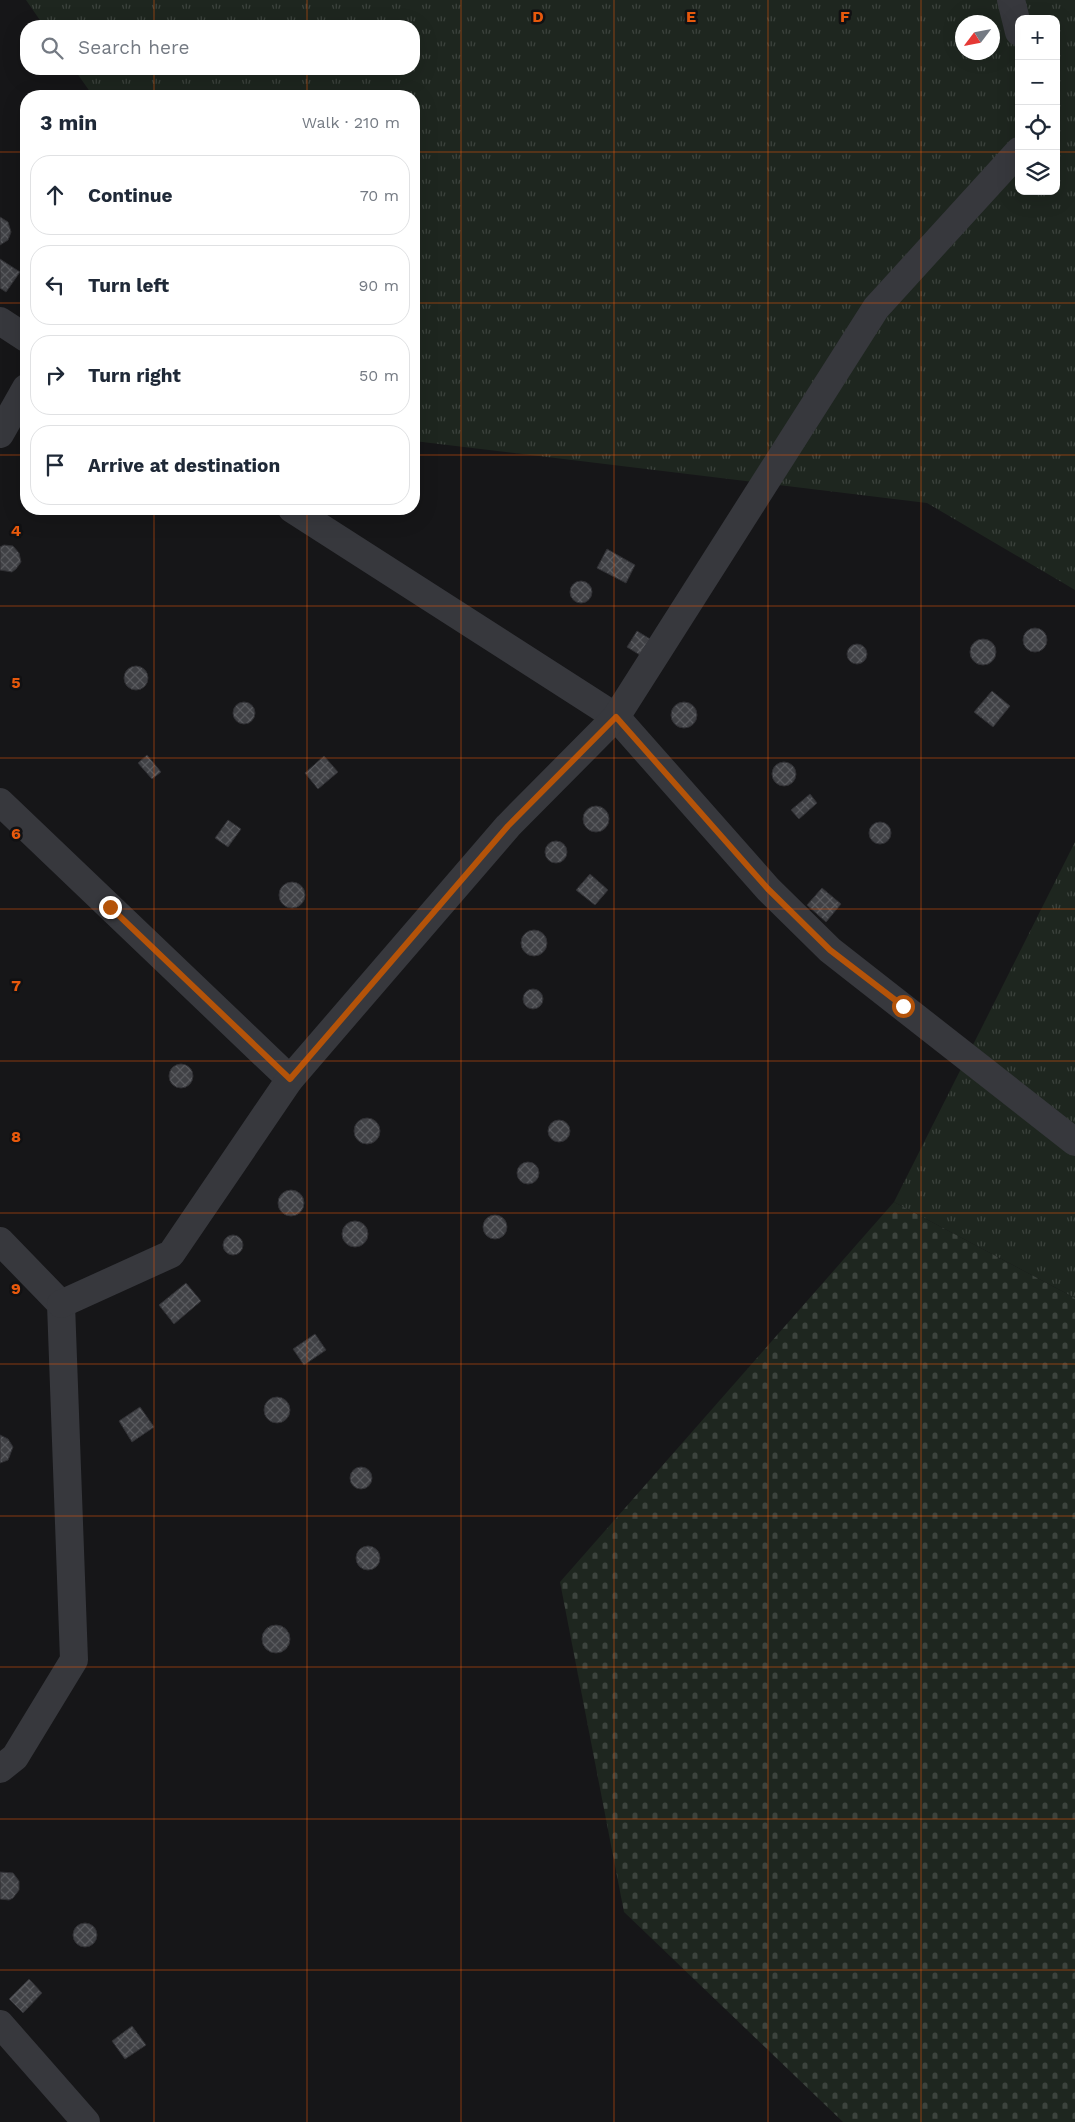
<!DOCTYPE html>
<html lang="en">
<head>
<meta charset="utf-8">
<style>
	:root { --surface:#fff; --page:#f2f2f3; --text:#1f2937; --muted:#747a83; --line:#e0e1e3 }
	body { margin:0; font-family:"Work Sans",sans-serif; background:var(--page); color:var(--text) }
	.controls { position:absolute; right:15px; top:15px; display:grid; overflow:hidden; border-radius:10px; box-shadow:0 5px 20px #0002 }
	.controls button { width:45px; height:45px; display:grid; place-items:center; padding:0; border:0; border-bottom:1px solid var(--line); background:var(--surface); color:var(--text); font:25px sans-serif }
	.compass { position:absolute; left:955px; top:15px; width:45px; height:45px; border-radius:50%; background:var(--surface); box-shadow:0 5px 20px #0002; rotate:238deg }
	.stop { position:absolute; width:15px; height:15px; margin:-11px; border:4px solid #b45309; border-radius:50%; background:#fff }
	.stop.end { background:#b45309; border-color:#fff; box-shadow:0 1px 5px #0008 }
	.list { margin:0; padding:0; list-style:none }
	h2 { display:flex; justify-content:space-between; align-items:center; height:65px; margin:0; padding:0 20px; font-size:21px }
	h2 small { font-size:16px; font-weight:400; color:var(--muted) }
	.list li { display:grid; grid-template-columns:32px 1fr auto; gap:15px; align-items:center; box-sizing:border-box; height:80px; margin:0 10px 10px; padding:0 10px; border:1px solid var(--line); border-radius:20px }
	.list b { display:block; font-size:19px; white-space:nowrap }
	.list em { font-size:16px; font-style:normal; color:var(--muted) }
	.icon { flex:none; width:28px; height:28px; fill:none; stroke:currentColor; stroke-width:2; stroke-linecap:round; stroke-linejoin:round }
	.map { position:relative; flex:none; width:1075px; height:2122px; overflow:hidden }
	.search { position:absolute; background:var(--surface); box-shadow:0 5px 20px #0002; left:20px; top:20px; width:400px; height:55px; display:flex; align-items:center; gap:12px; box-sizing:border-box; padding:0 18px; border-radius:20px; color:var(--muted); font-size:19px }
	.panel { position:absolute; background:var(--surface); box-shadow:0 5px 20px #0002; left:20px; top:90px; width:400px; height:425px; border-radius:20px }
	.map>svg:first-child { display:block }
	.grass { fill:url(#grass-tufts); fill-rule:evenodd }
	.cemetery { fill:url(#cemetery-stones) }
	.building { fill:url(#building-cross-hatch); stroke:#303034 }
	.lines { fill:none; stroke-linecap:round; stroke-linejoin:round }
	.minor { stroke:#37383d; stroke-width:28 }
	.route { stroke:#b45309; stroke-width:6 }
	.grid { fill:none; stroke:#e8590c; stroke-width:1; stroke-opacity:0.55 }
	.grid-label { font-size:16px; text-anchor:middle; font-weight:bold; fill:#e8590c; stroke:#111113; stroke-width:5; stroke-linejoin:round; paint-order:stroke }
</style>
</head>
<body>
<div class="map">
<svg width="1075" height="2122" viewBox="0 0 1075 2122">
	<defs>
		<pattern id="grass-tufts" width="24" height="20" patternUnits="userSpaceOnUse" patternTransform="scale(1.25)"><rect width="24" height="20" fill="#1e261f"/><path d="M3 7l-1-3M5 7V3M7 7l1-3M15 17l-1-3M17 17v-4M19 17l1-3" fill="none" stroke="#3c433d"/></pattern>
		<pattern id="cemetery-stones" width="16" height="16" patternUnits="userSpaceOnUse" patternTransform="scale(1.25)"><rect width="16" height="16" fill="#1e261f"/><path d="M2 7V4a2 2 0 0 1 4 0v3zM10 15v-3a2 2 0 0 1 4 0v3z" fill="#3c433d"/></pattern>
		<pattern id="building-cross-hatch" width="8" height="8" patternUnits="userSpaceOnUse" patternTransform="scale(1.25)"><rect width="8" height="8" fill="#404145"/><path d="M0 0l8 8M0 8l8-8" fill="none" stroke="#595a5e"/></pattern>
	</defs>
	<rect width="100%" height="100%" fill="#161618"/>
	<g class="grass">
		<path d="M26,0H1075V590L927,503L414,441V96H93L74,69H414V26H44ZM1019,19H1056V191H1019ZM962,22H992V52H962Z"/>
		<path d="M1075,842V1298L894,1202Z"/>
	</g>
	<path class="cemetery" d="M894,1202L1075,1298V2122H843L624,1912L560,1582Z"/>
	<g class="building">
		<path d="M0,217L8,222L11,232L8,240L0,245Z"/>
		<path d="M0,259L20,272L6,292L0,288Z"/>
		<path d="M4,545L13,546L19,553L21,562L16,569L12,572L0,570V547Z"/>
		<path d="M607,549L635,565L626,583L597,568Z"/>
		<circle cx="581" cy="592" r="11"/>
		<circle cx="1035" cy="640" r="12"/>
		<path d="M637,631L650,639L640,655L627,647Z"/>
		<circle cx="983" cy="652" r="13"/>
		<circle cx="857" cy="654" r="10"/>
		<circle cx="136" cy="678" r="12"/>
		<path d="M992,691L1010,706L993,727L974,712Z"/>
		<circle cx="684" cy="715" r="13"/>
		<circle cx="244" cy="713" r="11"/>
		<path d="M147,755L161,772L152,779L138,763Z"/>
		<path d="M324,756L338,772L318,789L305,773Z"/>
		<circle cx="784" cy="774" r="12"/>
		<path d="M810,794L817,803L799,819L791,810Z"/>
		<circle cx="596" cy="819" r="13"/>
		<path d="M228,820L241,829L228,847L215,838Z"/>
		<circle cx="880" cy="833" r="11"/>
		<circle cx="556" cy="852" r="11"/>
		<path d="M590,874L608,890L595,905L576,890Z"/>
		<circle cx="292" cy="895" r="13"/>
		<path d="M822,888L841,904L826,922L807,905Z"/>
		<circle cx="534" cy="943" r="13"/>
		<circle cx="533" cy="999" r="10"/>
		<circle cx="181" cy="1076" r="12"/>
		<circle cx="367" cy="1131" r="13"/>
		<circle cx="559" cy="1131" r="11"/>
		<circle cx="528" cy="1173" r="11"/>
		<circle cx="291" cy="1203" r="13"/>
		<circle cx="495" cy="1227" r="12"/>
		<circle cx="355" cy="1234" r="13"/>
		<circle cx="233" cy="1245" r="10"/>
		<path d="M186,1283L201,1301L174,1324L159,1305Z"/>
		<path d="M315,1334L326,1350L304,1365L293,1349Z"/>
		<circle cx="277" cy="1410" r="13"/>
		<path d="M140,1407L154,1427L132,1442L119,1421Z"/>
		<path d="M0,1435L8,1439L13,1447L8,1460L0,1463Z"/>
		<circle cx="361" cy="1478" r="11"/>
		<circle cx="368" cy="1558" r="12"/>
		<circle cx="276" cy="1639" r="14"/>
		<path d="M0,1872L13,1873L19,1881V1890L13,1898L9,1900L0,1899Z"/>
		<circle cx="85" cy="1935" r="12"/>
		<path d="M29,1979L42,1993L23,2013L9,1999Z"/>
		<path d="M132,2026L146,2045L125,2059L112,2041Z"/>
	</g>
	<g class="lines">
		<g class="minor">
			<path d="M1011,0L1019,32"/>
			<path d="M0,321L26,338"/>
			<path d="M0,434L26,388"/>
			<path d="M292,509L616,717L768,889L830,950L1075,1142"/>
			<path d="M0,802L290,1079"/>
			<path d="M0,1241L61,1304L74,1660L15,1757L0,1769"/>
			<path d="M61,1304L171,1254L290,1079L508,826L616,717L876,308L1019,151"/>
			<path d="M0,2024L86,2122"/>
		</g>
	</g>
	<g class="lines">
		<path class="route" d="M110,907L290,1079L508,826L616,717L768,889L830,950L903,1006"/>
	</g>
	<path class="grid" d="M154,0V26M307,0V26M461,0V2122M614,0V2122M768,0V2122M921,0V2122M154,69V96M307,69V96M0,152H26M414,152H1019M1056,152H1075M0,303H26M414,303H1075M0,455H26M414,455H1075M154,509V2122M307,509V2122M0,606H1075M0,758H1075M0,909H1075M0,1061H1075M0,1213H1075M0,1364H1075M0,1516H1075M0,1667H1075M0,1819H1075M0,1970H1075"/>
	<g class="grid-label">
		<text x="538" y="22">D</text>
		<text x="691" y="22">E</text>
		<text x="845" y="22">F</text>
		<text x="16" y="536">4</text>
		<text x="16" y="688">5</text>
		<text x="16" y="839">6</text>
		<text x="16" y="991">7</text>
		<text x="16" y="1142">8</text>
		<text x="16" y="1294">9</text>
	</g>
</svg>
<div class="controls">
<button>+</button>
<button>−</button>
<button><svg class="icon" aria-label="locate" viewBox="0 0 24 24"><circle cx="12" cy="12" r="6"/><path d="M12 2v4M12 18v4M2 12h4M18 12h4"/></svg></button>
<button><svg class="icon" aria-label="layers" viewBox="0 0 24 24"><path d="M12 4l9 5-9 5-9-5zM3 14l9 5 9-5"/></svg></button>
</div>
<svg class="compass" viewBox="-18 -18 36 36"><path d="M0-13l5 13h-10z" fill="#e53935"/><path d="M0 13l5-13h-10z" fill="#747a83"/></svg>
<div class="stop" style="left:903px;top:1006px"></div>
<div class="stop end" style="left:110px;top:907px"></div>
<div class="search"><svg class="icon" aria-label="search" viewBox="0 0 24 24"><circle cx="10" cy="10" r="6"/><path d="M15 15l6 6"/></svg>Search here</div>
<section class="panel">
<h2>3 min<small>Walk · 210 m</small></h2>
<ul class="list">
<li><svg class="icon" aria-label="ahead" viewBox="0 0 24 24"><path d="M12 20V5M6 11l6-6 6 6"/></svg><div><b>Continue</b></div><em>70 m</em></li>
<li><svg class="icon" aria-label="left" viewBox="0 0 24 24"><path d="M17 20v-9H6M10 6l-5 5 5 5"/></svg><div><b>Turn left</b></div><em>90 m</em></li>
<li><svg class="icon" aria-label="right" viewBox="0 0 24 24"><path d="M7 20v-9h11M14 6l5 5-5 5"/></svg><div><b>Turn right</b></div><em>50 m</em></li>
<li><svg class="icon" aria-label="arrive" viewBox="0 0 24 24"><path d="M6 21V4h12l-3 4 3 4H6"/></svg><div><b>Arrive at destination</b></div></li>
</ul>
</section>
</div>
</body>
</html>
